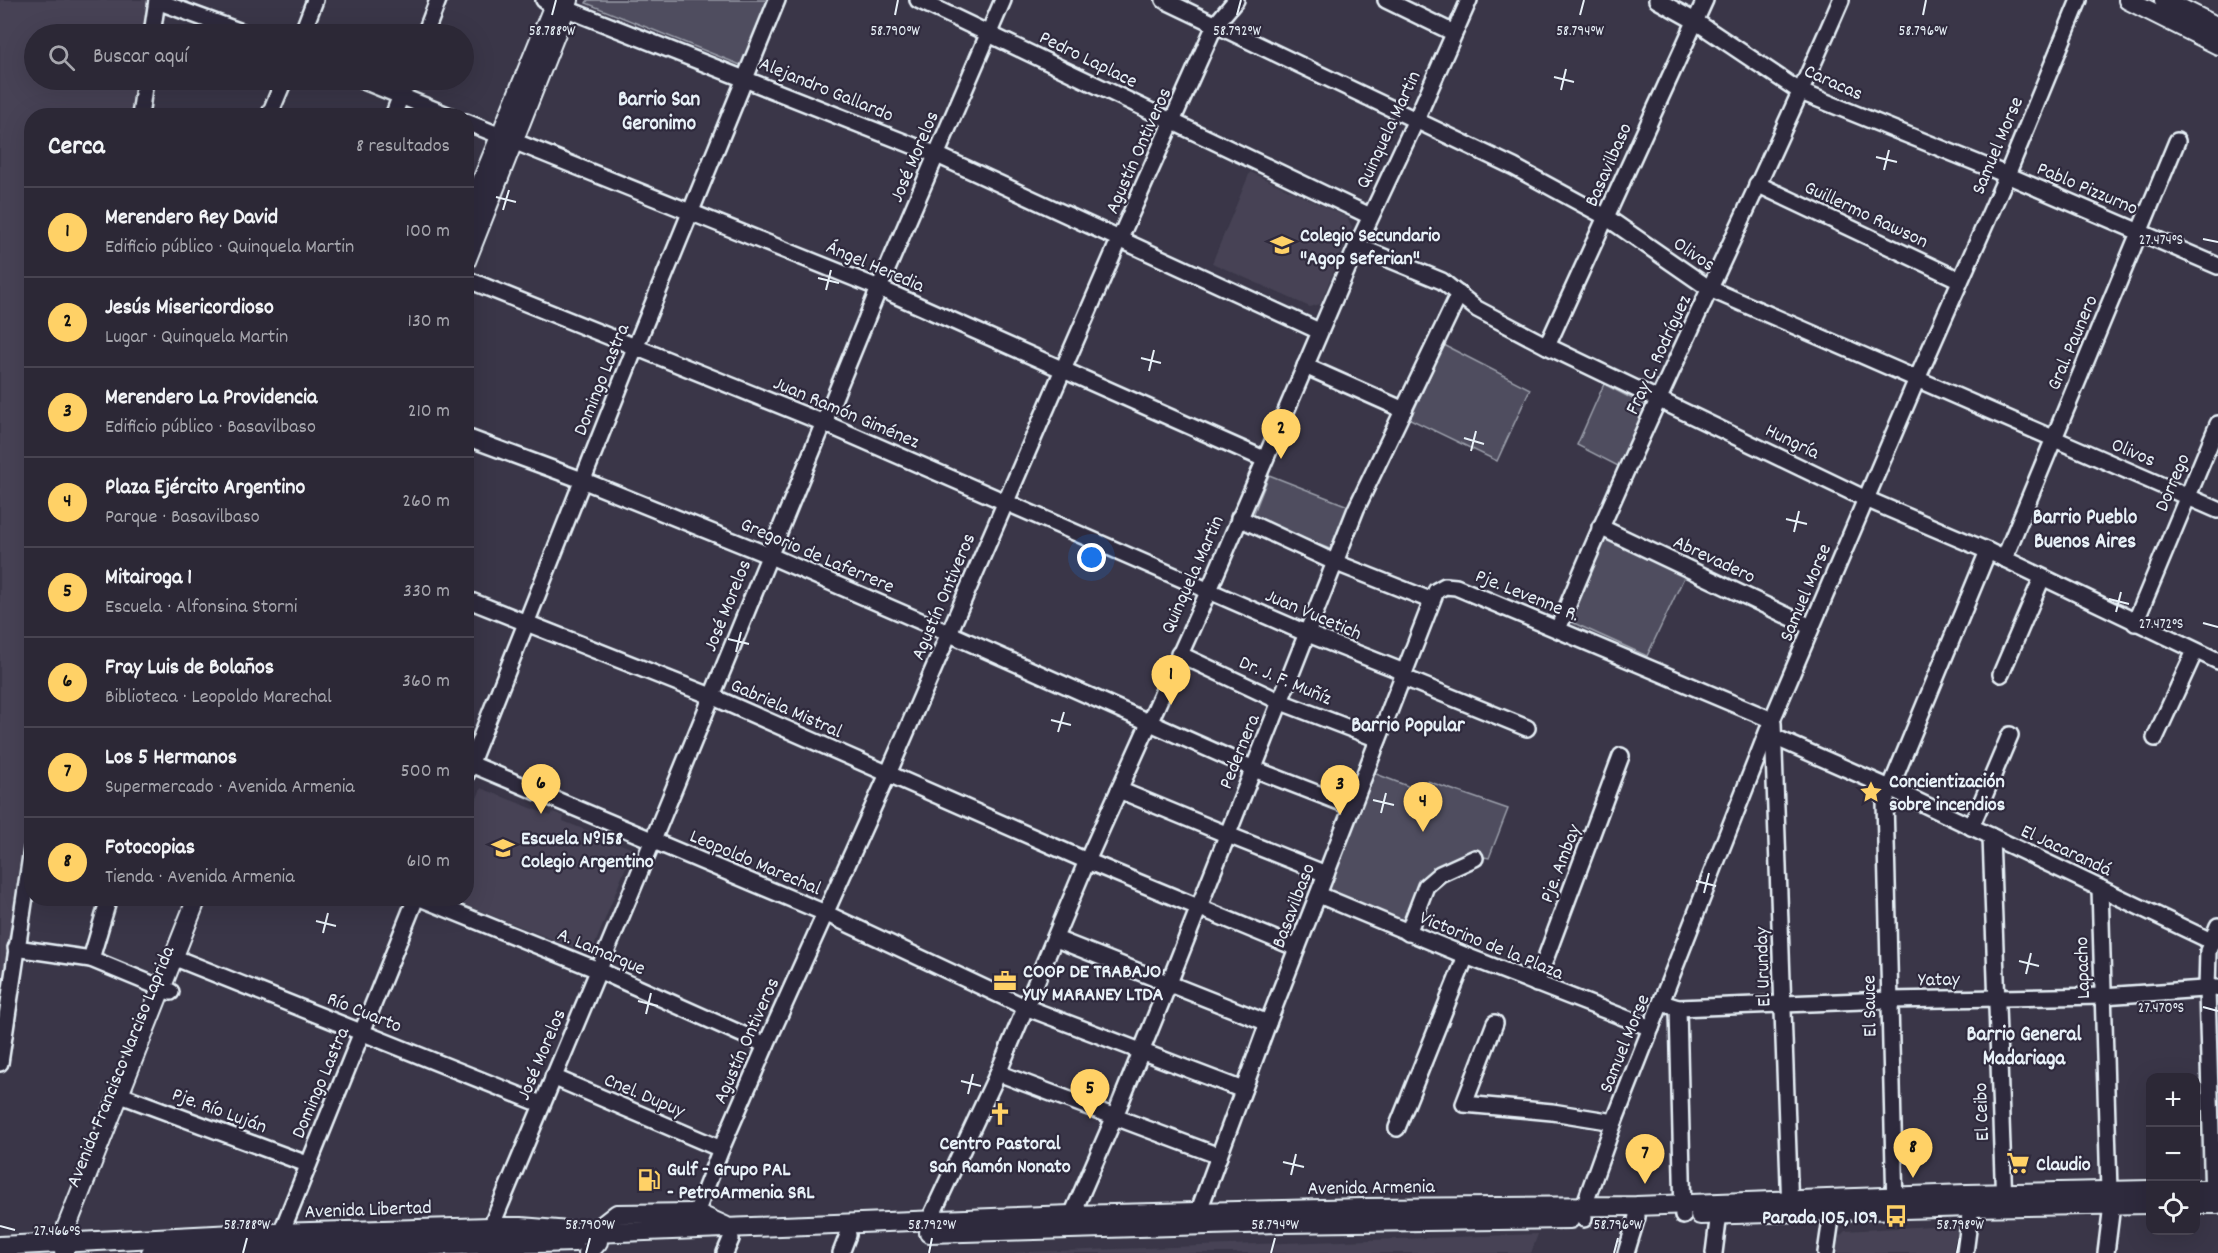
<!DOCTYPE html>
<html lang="es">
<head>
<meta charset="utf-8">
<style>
	:root { --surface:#2c2836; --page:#34303e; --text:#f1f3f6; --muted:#a6a6ad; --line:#484451; --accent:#ffd166 }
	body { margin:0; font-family:Dekko,sans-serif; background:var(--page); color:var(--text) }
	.controls { position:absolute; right:18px; bottom:18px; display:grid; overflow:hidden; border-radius:12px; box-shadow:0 6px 24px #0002 }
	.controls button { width:54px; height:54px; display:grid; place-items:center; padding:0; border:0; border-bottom:2px solid var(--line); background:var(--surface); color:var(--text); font:30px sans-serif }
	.you { position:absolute; left:1092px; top:558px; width:21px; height:21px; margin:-15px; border:4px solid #fff; border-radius:50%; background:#1a73e8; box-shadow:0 0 0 9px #1a73e833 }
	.badge { display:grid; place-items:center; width:39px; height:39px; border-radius:50%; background:var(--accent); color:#111; font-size:20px; font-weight:700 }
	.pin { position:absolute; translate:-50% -50px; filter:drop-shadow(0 2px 3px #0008) }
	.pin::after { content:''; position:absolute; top:32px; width:21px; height:18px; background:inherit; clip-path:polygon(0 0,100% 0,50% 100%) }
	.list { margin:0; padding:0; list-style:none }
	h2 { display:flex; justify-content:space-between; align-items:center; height:78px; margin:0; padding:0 24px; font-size:26px }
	h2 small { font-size:20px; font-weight:400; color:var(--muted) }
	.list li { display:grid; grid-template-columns:39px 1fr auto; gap:18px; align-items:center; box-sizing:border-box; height:90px; padding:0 24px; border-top:2px solid var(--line) }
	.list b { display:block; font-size:22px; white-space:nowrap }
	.list p { margin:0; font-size:20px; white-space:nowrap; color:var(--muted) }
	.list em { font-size:20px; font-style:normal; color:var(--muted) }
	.icon { flex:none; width:33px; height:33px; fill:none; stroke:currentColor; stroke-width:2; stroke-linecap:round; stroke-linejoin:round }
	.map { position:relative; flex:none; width:2218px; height:1253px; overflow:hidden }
	.search { position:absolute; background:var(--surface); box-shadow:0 6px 24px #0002; left:24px; top:24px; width:450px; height:66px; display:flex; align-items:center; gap:15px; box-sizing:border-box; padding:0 21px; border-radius:33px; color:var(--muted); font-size:22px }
	.panel { position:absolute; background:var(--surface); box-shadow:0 6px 24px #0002; left:24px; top:108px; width:450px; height:798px; border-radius:24px }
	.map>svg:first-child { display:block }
	.built { fill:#464354 }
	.green { fill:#504e5f; stroke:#9ca0ac; stroke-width:1.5 }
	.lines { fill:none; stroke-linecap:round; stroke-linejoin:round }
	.minor-casing { stroke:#e8f1f8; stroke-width:20 }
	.major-casing { stroke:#e8f1f8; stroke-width:22 }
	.minor { stroke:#2f2a3d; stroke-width:15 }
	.major { stroke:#2f2a3d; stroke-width:18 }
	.ticks { fill:none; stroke:#e8f1f8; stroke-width:2 }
	.labels { text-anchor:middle; stroke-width:4.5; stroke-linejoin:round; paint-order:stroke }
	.street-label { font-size:20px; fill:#e8f1f8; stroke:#2f2a3d }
	.poi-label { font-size:20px; font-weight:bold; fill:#e8f1f8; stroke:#2f2a3d; text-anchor:start }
	.neighbourhood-label { font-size:21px; font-weight:bold; fill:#e8f1f8; stroke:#2f2a3d }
	.ticks-label { font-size:15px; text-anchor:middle; fill:#e8f1f8; stroke:#2f2a3d; stroke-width:4.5; stroke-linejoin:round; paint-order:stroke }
</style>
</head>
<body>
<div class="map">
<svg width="2218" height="1253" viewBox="0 0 2218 1253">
	<rect width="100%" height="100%" fill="#3a3648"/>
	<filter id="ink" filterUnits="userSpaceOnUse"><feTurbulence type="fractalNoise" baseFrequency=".0167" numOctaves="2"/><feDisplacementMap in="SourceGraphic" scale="12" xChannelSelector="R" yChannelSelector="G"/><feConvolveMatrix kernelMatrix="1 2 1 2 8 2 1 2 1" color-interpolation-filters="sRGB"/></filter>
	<g filter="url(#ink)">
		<g class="built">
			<path d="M0,0H147L142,34H34V80H135L130,115L32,116V791L0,1007Z"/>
			<path d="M1250,172L1347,217L1352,227L1320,304L1310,307L1212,263Z"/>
			<path d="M481,788L551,816L553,812L564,816L563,821L633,849L593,949L586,952L582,951L450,899L466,898L467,825Z"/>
			<path d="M1948,1225L1957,1232L1954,1253H1836L1839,1237L1845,1231Z"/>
			<path d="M1538,1234L1531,1253H1005Z"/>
		</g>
		<g class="green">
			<path d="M588,0H771L743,66L586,3Z"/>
			<path d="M1444,345L1530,389L1497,461L1410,419Z"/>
			<path d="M1604,384L1646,406L1620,467L1577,445Z"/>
			<path d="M1269,475L1348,506L1330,549L1252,518Z"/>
			<path d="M1604,536L1686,573L1647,656L1567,620Z"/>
			<path d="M1371,772L1423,792L1427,781L1508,809L1489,858L1474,855L1454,863L1407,923L1325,890Z"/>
		</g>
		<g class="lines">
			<g class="minor-casing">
				<g id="minor">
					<path d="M544,0L937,155L1319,331"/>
					<path d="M918,0L1370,216"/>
					<path d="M1164,0L1514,167L1606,217L1710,289L2218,510"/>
					<path d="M1386,0L1454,33"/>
					<path d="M1657,0L1695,21L1801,92L2007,175L2218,266"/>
					<path d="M157,1L247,34"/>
					<path d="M152,34L157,0"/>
					<path d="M302,34L315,0"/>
					<path d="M425,34L438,0"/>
					<path d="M361,80L450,116"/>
					<path d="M140,116L145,80"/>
					<path d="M269,116L284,80"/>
					<path d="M393,116L407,80"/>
					<path d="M466,122L879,288L1264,459"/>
					<path d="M1757,184L1960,280"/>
					<path d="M1357,246L1442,281L1477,309L1547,346L1866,499L1988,551L2218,661"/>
					<path d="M466,279L824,423L1308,634L1404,672"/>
					<path d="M1547,346L1705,0"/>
					<path d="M1305,366L1404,410"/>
					<path d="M466,437L582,480L768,555L948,633L1254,769L1352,807"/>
					<path d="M1239,518L1334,562L1430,600"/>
					<path d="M1600,527L1811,627"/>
					<path d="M2004,559L2177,141"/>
					<path d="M466,599L711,696L1087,861L1297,948"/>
					<path d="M2135,623L2218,424"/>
					<path d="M1558,629C1645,416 1750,211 1841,0"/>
					<path d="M1179,654L1281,702L1378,739"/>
					<path d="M2001,674L2042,578"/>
					<path d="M1402,677L1527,728"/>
					<path d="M1773,723L1790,1211"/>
					<path d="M1774,737L1890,788L2211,941"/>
					<path d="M2155,738L2195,651"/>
					<path d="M466,762L825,913L1025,1007L1243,1090"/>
					<path d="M466,775L635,348L777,0"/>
					<path d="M1119,790L1228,835L1326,874"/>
					<path d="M1971,827L2010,735"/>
					<path d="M1991,836L2004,1204"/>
					<path d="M2100,888L2109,1191L2112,1205L2106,1253"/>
					<path d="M1319,895L1466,956L1651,1028"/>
					<path d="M420,898L598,970L766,1045"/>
					<path d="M1408,933L1426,886L1440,874L1475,858"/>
					<path d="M1056,939L1268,1023"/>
					<path d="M16,948L91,959L171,992"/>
					<path d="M173,957L541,1104"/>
					<path d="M91,959L109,898"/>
					<path d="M1536,984L1621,756"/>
					<path d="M1662,1003L1678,1008L1889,1000L2103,996L2218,988"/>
					<path d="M1678,1008L1683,1216"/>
					<path d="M1495,1023L1464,1104L1552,1112L1614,1122"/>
					<path d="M0,1063L32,849"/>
					<path d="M998,1073L1219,1156"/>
					<path d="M553,1077L721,1149"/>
					<path d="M118,1094L307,1164"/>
					<path d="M1397,1128L1466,956"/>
					<path d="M2213,1201L2207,989L2208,951L2218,926"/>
					<path d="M1895,1207L1885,801L1988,551"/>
					<path d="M696,1213L721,1149L766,1045L888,774L1120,238L1215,25L1236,0"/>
					<path d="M1584,1219V1206L1614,1122L1772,720L1917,379L2007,175L2079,0"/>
					<path d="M1200,1222L1198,1213L1268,1023L1436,591L1445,586L1456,587L1772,720"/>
					<path d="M1072,1224V1215L1115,1116L1169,983L1356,509L1459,294"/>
					<path d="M491,1227L653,840L879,288L1003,0"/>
					<path d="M930,1230L929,1221L998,1073L1087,861L1209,590L1357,246L1416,120L1469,0"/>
					<path d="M282,1241L281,1233L416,898"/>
					<path d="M725,1253L731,1239"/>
					<path d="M841,1253L848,1235"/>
					<path d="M1626,1253L1637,1217L1636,1206"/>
					<path d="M1714,1253L1720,1205"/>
					<path d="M1826,1253L1832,1212L1831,1200"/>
					<path d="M1965,1253L1971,1207L1968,1197"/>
				</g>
			</g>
			<g class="major-casing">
				<g id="major">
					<path d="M2128,0L2218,45"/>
					<path d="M2164,0L2218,27"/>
					<path d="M466,220L556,0"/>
					<path d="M466,261L569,0"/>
					<path d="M2196,1190H2218"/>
					<path d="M2196,1204H2218"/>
					<path d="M1700,1215L1971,1207L2150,1204"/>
					<path d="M929,1233L1282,1223L1570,1219"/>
					<path d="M589,1236L617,1214L696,1213L725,1226"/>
					<path d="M0,1246L234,1234L491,1227H521L593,1233L1072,1215L1363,1208L1636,1206L1967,1194L2150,1190"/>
					<path d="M64,1252L67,1226L197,898"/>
					<path d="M151,1253L575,1242"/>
					<path d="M588,1253L598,1242"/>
				</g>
			</g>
			<use href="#minor" class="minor"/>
			<use href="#major" class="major"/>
		</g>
	</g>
	<path class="ticks" d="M552,15L556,0M895,15L898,0M1237,15L1241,0M1580,15L1584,0M1923,15L1926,0M1554,77L1574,82M1561,90L1566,69M1876,157L1897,162M1884,170L1889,150M496,197L516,202M503,210L509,190M2203,239L2218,242M818,278L839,283M826,290L831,270M1141,358L1161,363M1149,371L1154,350M1464,438L1484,444M1471,451L1476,431M1786,519L1807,524M1794,532L1799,511M2109,599L2129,604M2116,612L2121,592M2203,623L2218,627M728,639L749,644M736,652L741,632M1051,720L1071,725M1058,732L1064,712M1373,800L1394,805M1381,813L1386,793M1696,881L1716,886M1704,893L1709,873M316,921L336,926M323,933L328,913M2019,961L2039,966M2026,974L2031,953M638,1001L658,1006M2203,1007L2218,1011M646,1014L651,993M961,1081L981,1086M968,1094L973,1074M1283,1162L1304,1167M1291,1175L1296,1154M0,1226L15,1230M243,1253L247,1238M586,1253L590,1238M929,1253L932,1238M1271,1253L1275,1238M1614,1253L1618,1238M1957,1253L1960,1238"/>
	<defs>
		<g id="school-bare" transform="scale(1.8)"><path d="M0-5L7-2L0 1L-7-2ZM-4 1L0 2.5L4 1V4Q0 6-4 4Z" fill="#ffd166" stroke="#2f2a3d" stroke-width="2.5" paint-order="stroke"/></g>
		<g id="sight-bare" transform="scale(1.8)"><path d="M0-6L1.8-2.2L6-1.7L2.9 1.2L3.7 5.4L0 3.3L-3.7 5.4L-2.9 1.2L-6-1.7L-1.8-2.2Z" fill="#ffd166" stroke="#2f2a3d" stroke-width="2.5" paint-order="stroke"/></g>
		<g id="office-bare" transform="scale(1.8)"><path d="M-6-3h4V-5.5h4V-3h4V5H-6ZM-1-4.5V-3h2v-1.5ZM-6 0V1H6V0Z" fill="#ffd166" stroke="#2f2a3d" stroke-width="2.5" paint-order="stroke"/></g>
		<g id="church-bare" transform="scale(1.8)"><path d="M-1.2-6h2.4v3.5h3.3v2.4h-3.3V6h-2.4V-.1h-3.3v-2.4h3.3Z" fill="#ffd166" stroke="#2f2a3d" stroke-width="2.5" paint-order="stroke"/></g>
		<g id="supermarket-bare" transform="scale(1.8)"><path d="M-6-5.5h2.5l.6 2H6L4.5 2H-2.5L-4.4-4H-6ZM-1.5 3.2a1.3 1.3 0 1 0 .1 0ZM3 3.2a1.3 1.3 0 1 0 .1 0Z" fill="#ffd166" stroke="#2f2a3d" stroke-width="2.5" paint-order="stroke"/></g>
		<g id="fuel-bare" transform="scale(1.8)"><path d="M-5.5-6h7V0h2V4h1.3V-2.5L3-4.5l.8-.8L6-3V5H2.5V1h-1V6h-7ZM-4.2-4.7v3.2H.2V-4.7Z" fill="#ffd166" stroke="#2f2a3d" stroke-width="2.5" paint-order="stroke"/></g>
		<g id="bus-bare" transform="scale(1.8)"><path d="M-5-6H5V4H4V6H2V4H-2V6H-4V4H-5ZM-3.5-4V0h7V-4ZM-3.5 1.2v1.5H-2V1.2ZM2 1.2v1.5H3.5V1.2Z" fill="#ffd166" stroke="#2f2a3d" stroke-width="2.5" paint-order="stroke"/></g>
	</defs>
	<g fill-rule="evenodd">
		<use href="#school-bare" x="1282" y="245"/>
		<use href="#sight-bare" x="1871" y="792"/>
		<use href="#school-bare" x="503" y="848"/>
		<use href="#office-bare" x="1005" y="981"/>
		<use href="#church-bare" x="1000" y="1114"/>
		<use href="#supermarket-bare" x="2018" y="1163"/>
		<use href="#fuel-bare" x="649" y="1180"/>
		<use href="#bus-bare" x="1896" y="1216"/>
	</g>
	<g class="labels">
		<g class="street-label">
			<text transform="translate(1089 58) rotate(26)" y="7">Pedro Laplace</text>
			<text transform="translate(1834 81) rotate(24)" y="7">Caracas</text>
			<text transform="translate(827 88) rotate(22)" y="7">Alejandro Gallardo</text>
			<text transform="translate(1387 129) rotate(-65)" y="7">Quinquela Martin</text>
			<text transform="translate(1996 145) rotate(-67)" y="7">Samuel Morse</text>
			<text transform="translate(1137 150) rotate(-66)" y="7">Agustín Ontiveros</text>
			<text transform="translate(913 156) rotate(-67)" y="7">José Morelos</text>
			<text transform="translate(1607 164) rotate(-66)" y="7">Basavilbaso</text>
			<text transform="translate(2088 187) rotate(23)" y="7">Pablo Pizzurno</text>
			<text transform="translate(1867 213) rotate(25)" y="7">Guillermo Rawson</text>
			<text transform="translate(1695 253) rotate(34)" y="7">Olivos</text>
			<text transform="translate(876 265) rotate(23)" y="7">Ángel Heredia</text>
			<text transform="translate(2071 342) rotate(-67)" y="7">Gral. Paunero</text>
			<text transform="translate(1657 354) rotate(-65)" y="7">Fray C. Rodríguez</text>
			<text transform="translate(600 379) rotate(-68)" y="7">Domingo Lastra</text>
			<text transform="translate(847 411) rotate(23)" y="7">Juan Ramón Giménez</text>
			<text transform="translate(1793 440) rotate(26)" y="7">Hungría</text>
			<text transform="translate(2134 451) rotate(23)" y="7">Olivos</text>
			<text transform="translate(2171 482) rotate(-67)" y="7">Dorrego</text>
			<text transform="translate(818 554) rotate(23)" y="7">Gregorio de Laferrere</text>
			<text transform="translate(1715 558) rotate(25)" y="7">Abrevadero</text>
			<text transform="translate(1191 574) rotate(-66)" y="7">Quinquela Martin</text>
			<text transform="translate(1804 592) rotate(-67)" y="7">Samuel Morse</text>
			<text transform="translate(1528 594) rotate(22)" y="7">Pje. Levenne R.</text>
			<text transform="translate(942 596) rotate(-67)" y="7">Agustín Ontiveros</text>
			<text transform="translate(726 605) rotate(-68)" y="7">José Morelos</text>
			<text transform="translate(1314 613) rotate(23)" y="7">Juan Vucetich</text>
			<text transform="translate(1286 679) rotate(23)" y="7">Dr. J. F. Muñíz</text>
			<text transform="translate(787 707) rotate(24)" y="7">Gabriela Mistral</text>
			<text transform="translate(1238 751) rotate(-68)" y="7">Pedernera</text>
			<text transform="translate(2067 849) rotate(25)" y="7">El Jacarandá</text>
			<text transform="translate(756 861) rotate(23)" y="7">Leopoldo Marechal</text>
			<text transform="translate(1559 863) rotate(-69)" y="7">Pje. Ambay</text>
			<text transform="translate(1292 905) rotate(-69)" y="7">Basavilbaso</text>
			<text transform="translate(1492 944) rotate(22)" y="7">Victorino de la Plaza</text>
			<text transform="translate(602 950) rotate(23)" y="7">A. Lamarque</text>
			<text transform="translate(1761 967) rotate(-92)" y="7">El Urunday</text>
			<text transform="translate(2081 968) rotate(-92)" y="7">Lapacho</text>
			<text transform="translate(1939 978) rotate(-1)" y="7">Yatay</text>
			<text transform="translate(1868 1006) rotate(-91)" y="7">El Sauce</text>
			<text transform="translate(365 1011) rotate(22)" y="7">Río Cuarto</text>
			<text transform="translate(745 1040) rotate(-66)" y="7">Agustín Ontiveros</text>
			<text transform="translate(1623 1043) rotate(-68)" y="7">Samuel Morse</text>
			<text transform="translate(540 1054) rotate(-67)" y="7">José Morelos</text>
			<text transform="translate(119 1066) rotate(-68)" y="7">Avenida Francisco Narciso Laprida</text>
			<text transform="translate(319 1082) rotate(-67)" y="7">Domingo Lastra</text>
			<text transform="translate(645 1094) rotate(23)" y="7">Cnel. Dupuy</text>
			<text transform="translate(220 1109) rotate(20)" y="7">Pje. Río Luján</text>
			<text transform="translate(1980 1112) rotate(-92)" y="7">El Ceibo</text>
			<text transform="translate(1371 1186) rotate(-1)" y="7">Avenida Armenia</text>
			<text transform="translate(368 1208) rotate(-2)" y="7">Avenida Libertad</text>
		</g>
		<g class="poi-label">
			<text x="1300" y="241">Colegio Secundario<tspan x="1300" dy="23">"Agop Seferian"</tspan></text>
			<text x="1889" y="787">Concientización<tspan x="1889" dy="23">sobre incendios</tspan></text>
			<text x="521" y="844">Escuela Nº158<tspan x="521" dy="23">Colegio Argentino</tspan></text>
			<text x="1023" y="977">COOP DE TRABAJO<tspan x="1023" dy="23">YUY MARANEY LTDA</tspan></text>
			<text x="1000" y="1149" text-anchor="middle">Centro Pastoral<tspan x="1000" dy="23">San Ramón Nonato</tspan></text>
			<text x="2036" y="1170">Claudio</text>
			<text x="667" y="1175">Gulf - Grupo PAL<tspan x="667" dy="23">- PetroArmenia SRL</tspan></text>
			<text x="1878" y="1223" text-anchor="end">Parada 105, 109</text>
		</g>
		<g class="neighbourhood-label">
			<text x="659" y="105">Barrio San<tspan x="659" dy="24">Geronimo</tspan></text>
			<text x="2085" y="523">Barrio Pueblo<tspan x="2085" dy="24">Buenos Aires</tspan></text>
			<text x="1408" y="731">Barrio Popular</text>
			<text x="2024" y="1040">Barrio General<tspan x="2024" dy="24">Madariaga</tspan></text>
		</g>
	</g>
	<g class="ticks-label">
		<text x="552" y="35">58.788°W</text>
		<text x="895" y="35">58.790°W</text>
		<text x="1237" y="35">58.792°W</text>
		<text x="1580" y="35">58.794°W</text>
		<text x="1923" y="35">58.796°W</text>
		<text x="2161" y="244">27.474°S</text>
		<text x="2161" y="628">27.472°S</text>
		<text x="2161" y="1012">27.470°S</text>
		<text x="247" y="1229">58.788°W</text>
		<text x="590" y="1229">58.790°W</text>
		<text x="932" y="1229">58.792°W</text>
		<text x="1275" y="1229">58.794°W</text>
		<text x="1618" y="1229">58.796°W</text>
		<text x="1960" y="1229">58.798°W</text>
		<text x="57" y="1235">27.466°S</text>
	</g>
</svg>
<div class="controls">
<button>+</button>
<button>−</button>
<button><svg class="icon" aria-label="locate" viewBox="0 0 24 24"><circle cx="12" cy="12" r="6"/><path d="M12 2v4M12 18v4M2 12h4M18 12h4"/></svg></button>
</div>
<div class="you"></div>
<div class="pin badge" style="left:1171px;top:705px">1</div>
<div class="pin badge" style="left:1281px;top:459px">2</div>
<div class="pin badge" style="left:1340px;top:815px">3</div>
<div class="pin badge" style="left:1423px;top:832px">4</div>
<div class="pin badge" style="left:1090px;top:1119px">5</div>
<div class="pin badge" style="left:541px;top:814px">6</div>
<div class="pin badge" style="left:1645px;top:1184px">7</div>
<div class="pin badge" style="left:1913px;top:1178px">8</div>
<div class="search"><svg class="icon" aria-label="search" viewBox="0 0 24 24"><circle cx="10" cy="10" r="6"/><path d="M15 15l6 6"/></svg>Buscar aquí</div>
<section class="panel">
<h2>Cerca<small>8 resultados</small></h2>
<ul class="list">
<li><span class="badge">1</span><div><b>Merendero Rey David</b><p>Edificio público · Quinquela Martin</p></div><em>100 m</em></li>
<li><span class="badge">2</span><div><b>Jesús Misericordioso</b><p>Lugar · Quinquela Martin</p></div><em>130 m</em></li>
<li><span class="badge">3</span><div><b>Merendero La Providencia</b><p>Edificio público · Basavilbaso</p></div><em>210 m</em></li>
<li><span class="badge">4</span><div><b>Plaza Ejército Argentino</b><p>Parque · Basavilbaso</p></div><em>260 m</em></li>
<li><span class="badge">5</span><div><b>Mitairoga 1</b><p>Escuela · Alfonsina Storni</p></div><em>330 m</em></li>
<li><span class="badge">6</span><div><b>Fray Luis de Bolaños</b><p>Biblioteca · Leopoldo Marechal</p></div><em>360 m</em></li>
<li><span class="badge">7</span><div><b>Los 5 Hermanos</b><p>Supermercado · Avenida Armenia</p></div><em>500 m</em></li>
<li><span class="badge">8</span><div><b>Fotocopias</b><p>Tienda · Avenida Armenia</p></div><em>610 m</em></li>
</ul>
</section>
</div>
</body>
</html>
